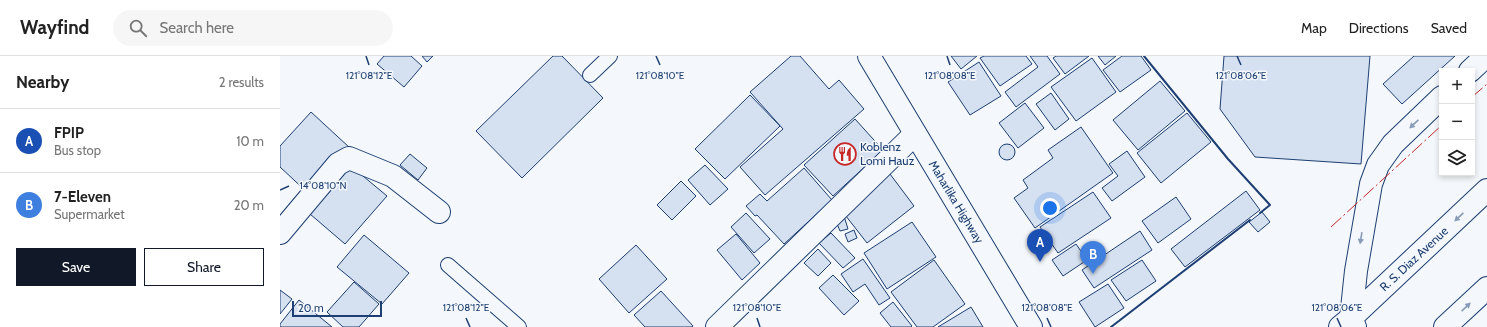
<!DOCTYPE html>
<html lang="en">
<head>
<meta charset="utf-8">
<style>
	:root { --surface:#fff; --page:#f6f6f6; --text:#222; --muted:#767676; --line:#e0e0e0; --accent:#111827 }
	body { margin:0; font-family:Cabin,sans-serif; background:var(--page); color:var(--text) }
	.controls { position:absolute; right:12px; top:12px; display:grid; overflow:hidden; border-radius:0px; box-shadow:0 2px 6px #0003 }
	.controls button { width:36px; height:36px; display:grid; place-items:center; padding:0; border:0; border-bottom:1px solid var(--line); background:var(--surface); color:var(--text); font:20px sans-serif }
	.scale { position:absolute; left:12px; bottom:10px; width:90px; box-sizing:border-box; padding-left:4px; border:2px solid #1d3f73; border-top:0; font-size:11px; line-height:14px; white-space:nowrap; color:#1d3f73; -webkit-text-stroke:3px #f4f7fb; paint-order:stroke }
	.you { position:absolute; left:770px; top:152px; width:14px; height:14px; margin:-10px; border:3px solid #fff; border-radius:50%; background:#1a73e8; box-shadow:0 0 0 6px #1a73e833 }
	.badge { display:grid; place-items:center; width:26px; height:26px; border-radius:50%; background:var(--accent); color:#fff; font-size:13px; font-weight:700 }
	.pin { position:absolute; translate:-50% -33px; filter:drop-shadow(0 1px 2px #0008) }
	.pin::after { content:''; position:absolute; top:21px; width:14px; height:12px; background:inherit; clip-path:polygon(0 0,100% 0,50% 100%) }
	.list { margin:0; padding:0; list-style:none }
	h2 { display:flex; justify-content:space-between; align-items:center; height:52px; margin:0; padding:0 16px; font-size:17px }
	h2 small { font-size:13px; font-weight:400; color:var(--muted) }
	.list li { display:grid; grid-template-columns:26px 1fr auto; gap:12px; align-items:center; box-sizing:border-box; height:64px; padding:0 16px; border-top:1px solid var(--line) }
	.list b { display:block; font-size:15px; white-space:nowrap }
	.list p { margin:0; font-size:13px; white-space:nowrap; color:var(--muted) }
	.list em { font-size:13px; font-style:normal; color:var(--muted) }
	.actions { display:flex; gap:8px; padding:12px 16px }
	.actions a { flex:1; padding:9px 0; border:1px solid var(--accent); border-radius:0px; text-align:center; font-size:14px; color:var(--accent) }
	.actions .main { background:var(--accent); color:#fff }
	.icon { flex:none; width:22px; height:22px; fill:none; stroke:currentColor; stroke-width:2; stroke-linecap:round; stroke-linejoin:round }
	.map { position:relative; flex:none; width:1207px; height:271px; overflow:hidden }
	header { display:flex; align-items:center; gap:24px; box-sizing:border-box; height:56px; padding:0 20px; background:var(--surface); border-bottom:1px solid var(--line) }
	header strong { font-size:19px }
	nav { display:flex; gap:22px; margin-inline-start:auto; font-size:14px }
	.search { width:280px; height:36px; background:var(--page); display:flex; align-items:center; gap:10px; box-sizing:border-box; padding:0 14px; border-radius:22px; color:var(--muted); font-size:15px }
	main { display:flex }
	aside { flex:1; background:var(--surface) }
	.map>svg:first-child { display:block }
	.building { fill:#d5e0f0; stroke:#1d3f73 }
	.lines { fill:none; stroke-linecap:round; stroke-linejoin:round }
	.service-casing { stroke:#1d3f73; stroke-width:16 }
	.minor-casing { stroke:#1d3f73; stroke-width:24 }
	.tertiary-casing { stroke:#1d3f73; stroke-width:24 }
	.trunk-casing { stroke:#1d3f73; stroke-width:24 }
	.service { stroke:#f4f7fb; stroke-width:14 }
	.minor { stroke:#f4f7fb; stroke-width:22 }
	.tertiary { stroke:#f4f7fb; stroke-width:22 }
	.trunk { stroke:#f4f7fb; stroke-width:22 }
	.wall { stroke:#1d3f73; stroke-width:2 }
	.power { stroke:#c62828; stroke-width:1; stroke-dasharray:14 3 2 3; stroke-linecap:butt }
	.oneway { fill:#889bb7 }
	.ticks { fill:none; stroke:#1d3f73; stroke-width:1.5 }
	.labels { text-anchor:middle; stroke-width:3; stroke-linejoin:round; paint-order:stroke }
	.poi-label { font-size:12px; fill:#1d3f73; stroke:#f4f7fb; text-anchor:start }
	.street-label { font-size:12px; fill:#1d3f73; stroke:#f4f7fb }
	.ticks-label { font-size:10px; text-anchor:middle; fill:#1d3f73; stroke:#f4f7fb; stroke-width:3; stroke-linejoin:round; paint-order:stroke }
</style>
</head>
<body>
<header>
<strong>Wayfind</strong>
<div class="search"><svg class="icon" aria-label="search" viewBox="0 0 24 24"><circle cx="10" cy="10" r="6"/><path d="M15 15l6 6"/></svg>Search here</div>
<nav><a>Map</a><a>Directions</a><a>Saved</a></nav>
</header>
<main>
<aside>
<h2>Nearby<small>2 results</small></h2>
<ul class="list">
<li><span class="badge" style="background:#1a4fb4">A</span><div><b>FPIP</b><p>Bus stop</p></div><em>10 m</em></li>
<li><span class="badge" style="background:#3f7fe0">B</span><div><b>7-Eleven</b><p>Supermarket</p></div><em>20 m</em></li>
</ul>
<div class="actions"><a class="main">Save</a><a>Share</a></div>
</aside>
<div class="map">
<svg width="1207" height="271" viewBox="0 0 1207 271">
	<rect width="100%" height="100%" fill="#f4f7fb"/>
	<g class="building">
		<path d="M104,0H131L142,10L124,31L97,8Z"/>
		<path d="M142,0H153L147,6Z"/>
		<path d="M273,0H282L323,42L242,122L196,75Z"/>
		<path d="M511,0H520L549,33L559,24L584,53L485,139L460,111L503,73L470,36Z"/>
		<path d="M671,0H697L681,13Z"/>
		<path d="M704,0H746L752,8L720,30L700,2Z"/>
		<path d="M750,0H767L780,18L736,51L725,36L758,11Z"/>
		<path d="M776,0H809L785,18L773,2Z"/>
		<path d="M818,0H836L825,9Z"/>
		<path d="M842,0H861L871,14L840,36L823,14Z"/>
		<path d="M944,0H1090L1081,108L975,101L940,53Z"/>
		<path d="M1134,0H1175L1122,48L1103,28Z"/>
		<path d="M812,2L836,36L796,65L771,31Z"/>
		<path d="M699,6L721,40L690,59L668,26Z"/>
		<path d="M880,25L905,55L858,94L833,64Z"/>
		<path d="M771,37L789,63L775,74L756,48Z"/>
		<path d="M470,39L500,70L445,123L415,93Z"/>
		<path d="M745,47L764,72L738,92L719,67Z"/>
		<path d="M31,56L70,92L29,138L0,111V90Z"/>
		<path d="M907,57L931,86L881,127L857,97Z"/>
		<path d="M575,63L603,94L553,140L524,109Z"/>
		<path d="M801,71L833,117L755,172L734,142L748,132L743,124L773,102L768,94Z"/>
		<circle cx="727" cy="96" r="8"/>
		<path d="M847,95L865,121L832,145L822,132L838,120L829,108Z"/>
		<path d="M130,98L147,112L138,124L120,109Z"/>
		<path d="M425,109L448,133L430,149L408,124Z"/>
		<path d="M71,110L107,140L65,188L30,158Z"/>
		<path d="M524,112L552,144L504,188L477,159L475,160L466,150L480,138L487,145Z"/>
		<path d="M610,118L634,150L587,187L562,155Z"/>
		<path d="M401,125L416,140L392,164L377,149Z"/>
		<path d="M966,135L980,154L905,211L891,193Z"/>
		<path d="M813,136L831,162L778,197L760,171Z"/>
		<path d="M896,141L911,163L878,187L862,165Z"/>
		<path d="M982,156L990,166L978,176L969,166Z"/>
		<path d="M466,157L490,183L474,197L451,171Z"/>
		<path d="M564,160L568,173L560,175L555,163Z"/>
		<path d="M632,166L656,201L607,233L584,197Z"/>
		<path d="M574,174L577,182L568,186L565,178Z"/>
		<path d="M860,175L872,194L814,232L802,214Z"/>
		<path d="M551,177L575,202L563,212L539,187Z"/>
		<path d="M456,178L480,207L462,224L437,194Z"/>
		<path d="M84,179L129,217L102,248L57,211Z"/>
		<path d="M796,188L807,204L783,220L772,204Z"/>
		<path d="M356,189L387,223L349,257L319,223Z"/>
		<path d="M538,193L551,207L538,220L524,207Z"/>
		<path d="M583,203L610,242L599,249L585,228L573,236L561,218Z"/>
		<path d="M654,204L685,248L653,271H637L611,236Z"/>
		<path d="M862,204L876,225L846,245L831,224Z"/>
		<path d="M553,219L579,245L564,259L539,232Z"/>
		<path d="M74,226L99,248L79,271H63L47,256Z"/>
		<path d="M828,228L844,252L815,271L799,246Z"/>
		<path d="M0,234L12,243L0,258Z"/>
		<path d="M381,235L413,270L412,271H365L354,259Z"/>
		<path d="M19,244L52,271H0V268Z"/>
		<path d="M613,246L632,270L631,271H611L600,257Z"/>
		<path d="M691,251L703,271H658Z"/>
	</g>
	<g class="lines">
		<g class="service-casing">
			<g id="service">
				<path d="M310,19L330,0"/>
				<path d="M168,209L239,271"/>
			</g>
		</g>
		<g class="minor-casing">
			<g id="minor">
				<path d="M1190,15L1206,0"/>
				<path d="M0,177L58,108L69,102L113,120L159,156"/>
				<path d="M437,271L635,78"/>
				<path d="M1075,271L1071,262L1076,215L1091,128L1098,109L1113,88L1162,41"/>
			</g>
		</g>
		<g class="tertiary-casing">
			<g id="tertiary">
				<path d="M1060,271L1071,262L1207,134"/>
				<path d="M1165,271L1207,232"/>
			</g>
		</g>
		<g class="trunk-casing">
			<path id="trunk" d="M589,0L751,271"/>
		</g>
		<use href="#service" class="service"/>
		<use href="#minor" class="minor"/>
		<use href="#tertiary" class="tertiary"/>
		<use href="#trunk" class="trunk"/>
		<g class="wall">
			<path d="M864,0L948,103L990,149L980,157"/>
			<path d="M831,271L970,164"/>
		</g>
		<g class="power">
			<path d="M1192,41L1207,28"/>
			<path d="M1051,171L1162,69"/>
		</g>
	</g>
	<defs><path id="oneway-solid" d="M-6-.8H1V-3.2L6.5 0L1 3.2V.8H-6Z"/></defs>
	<g class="oneway">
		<use href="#oneway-solid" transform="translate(1134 68) rotate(137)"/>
		<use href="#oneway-solid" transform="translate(1179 161) rotate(137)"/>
		<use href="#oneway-solid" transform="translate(1081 182) rotate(99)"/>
		<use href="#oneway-solid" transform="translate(1186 251) rotate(-43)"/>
	</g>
	<path class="ticks" d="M86,0L89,9M376,0L380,9M667,0L670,9M957,0L961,9M0,134L9,130M186,262L190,271M477,262L480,271M767,262L771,271M1057,262L1061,271"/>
	<defs>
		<g id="restaurant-ring" transform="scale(1.15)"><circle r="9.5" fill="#f4f7fb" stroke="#c62828" stroke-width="1.5"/><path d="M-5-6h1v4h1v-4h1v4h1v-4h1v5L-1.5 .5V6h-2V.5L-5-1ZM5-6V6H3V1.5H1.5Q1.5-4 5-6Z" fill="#c62828"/></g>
	</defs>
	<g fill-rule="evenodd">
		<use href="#restaurant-ring" x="565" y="98"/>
	</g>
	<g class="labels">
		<g class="poi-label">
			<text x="580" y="95">Koblenz<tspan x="580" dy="14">Lomi Hauz</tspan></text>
		</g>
		<g class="street-label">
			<text transform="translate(676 146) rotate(59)" y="4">Maharlika Highway</text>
			<text transform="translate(1134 203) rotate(-43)" y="4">R. S. Diaz Avenue</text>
		</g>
	</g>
	<g class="ticks-label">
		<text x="89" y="23">121°08'12"E</text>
		<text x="380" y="23">121°08'10"E</text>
		<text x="670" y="23">121°08'08"E</text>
		<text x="961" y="23">121°08'06"E</text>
		<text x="43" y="133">14°08'10"N</text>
		<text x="186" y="255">121°08'12"E</text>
		<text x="477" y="255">121°08'10"E</text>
		<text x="767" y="255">121°08'08"E</text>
		<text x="1057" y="255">121°08'06"E</text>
	</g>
</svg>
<div class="controls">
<button>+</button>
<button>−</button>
<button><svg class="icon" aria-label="layers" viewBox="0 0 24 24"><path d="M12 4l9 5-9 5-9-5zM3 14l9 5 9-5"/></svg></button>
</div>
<div class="scale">20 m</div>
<div class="you"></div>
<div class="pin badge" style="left:760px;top:206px;background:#1a4fb4">A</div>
<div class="pin badge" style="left:813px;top:218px;background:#3f7fe0">B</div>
</div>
</main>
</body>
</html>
